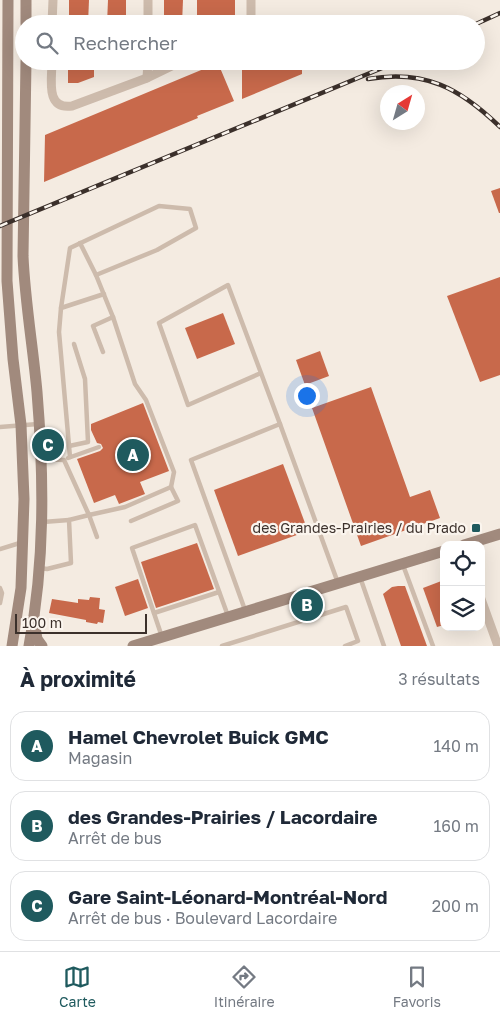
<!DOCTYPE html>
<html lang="fr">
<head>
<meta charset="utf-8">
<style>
	:root { --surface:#fff; --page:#f6f6f7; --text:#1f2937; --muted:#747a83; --line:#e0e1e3; --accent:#1f5a5e }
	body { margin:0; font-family:"Golos Text",sans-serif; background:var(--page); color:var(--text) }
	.controls { position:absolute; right:15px; bottom:15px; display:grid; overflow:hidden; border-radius:10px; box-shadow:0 5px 20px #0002 }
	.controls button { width:45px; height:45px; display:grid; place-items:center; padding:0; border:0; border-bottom:1px solid var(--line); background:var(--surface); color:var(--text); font:25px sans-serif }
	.compass { position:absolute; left:380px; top:85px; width:45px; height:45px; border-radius:50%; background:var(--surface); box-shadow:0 5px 20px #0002; rotate:37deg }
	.scale { position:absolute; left:15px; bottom:12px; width:132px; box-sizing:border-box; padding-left:5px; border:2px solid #3b302b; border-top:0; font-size:14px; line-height:18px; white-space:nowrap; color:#3b302b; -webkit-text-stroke:4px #fbf5ee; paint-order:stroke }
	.you { position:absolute; left:306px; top:395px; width:18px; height:18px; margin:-12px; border:4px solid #fff; border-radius:50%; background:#1a73e8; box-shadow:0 0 0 8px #1a73e833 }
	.badge { display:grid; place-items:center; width:32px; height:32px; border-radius:50%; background:var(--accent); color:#fff; font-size:16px; font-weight:700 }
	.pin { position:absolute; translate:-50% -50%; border:2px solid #fff; box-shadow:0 1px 5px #0006 }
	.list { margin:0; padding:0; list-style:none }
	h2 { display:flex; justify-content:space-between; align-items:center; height:65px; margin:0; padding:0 20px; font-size:21px }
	h2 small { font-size:16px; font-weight:400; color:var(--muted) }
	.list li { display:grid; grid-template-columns:32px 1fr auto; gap:15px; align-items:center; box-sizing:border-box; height:70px; margin:0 10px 10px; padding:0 10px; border:1px solid var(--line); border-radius:15px }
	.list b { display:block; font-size:19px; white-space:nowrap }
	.list p { margin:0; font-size:16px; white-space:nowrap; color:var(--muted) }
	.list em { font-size:16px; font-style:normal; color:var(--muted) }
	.icon { flex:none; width:28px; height:28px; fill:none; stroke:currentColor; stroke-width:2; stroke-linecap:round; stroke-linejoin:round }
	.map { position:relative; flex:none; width:500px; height:646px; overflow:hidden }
	.search { position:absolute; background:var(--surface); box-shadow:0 5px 20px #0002; left:15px; right:15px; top:15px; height:55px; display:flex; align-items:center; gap:12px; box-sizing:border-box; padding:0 18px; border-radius:28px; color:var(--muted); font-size:19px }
	.sheet { height:305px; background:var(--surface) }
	nav { display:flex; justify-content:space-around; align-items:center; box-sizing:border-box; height:70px; border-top:1px solid var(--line); background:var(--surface); font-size:14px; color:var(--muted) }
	nav a { display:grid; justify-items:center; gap:2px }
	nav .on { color:var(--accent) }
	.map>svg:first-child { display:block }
	.building { fill:#c8694b }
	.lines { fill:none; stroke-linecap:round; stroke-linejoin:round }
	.lane { stroke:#cdbbac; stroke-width:4.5 }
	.street { stroke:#cdbbac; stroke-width:9 }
	.secondary { stroke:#a18a7d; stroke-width:11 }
	.rail-casing { stroke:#3b302b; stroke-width:4.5 }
	.rail { stroke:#fbf5ee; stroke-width:2.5; stroke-dasharray:8; stroke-linecap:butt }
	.poi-dot { fill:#1f5a5e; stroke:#fbf5ee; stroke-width:2 }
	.labels { text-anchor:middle; stroke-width:4.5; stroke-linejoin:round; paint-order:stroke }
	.poi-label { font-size:14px; fill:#3b302b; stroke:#fbf5ee; text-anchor:end }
</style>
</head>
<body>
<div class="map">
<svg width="500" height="646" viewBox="0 0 500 646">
	<rect width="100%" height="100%" fill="#f4ebe1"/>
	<g class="building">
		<path d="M69,0H89L88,24H69Z"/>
		<path d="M108,0H126V24H107Z"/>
		<path d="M164,0H183L182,24H164Z"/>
		<path d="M197,0H235V17L218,24H197Z"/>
		<rect x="262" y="17" width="40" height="7"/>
		<path d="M68,61H128L108,70L94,69V77L78,83H68Z"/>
		<path d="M242,61H302V74L242,99Z"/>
		<path d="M218,63L234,101L197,116L198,118L44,182L45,135Z"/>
		<path d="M500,188V213H499L491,191Z"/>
		<path d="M500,277V375L480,382L447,296Z"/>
		<path d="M223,313L235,344L197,359L185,328Z"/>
		<path d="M320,351L329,376L305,385L296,360Z"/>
		<path d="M371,387L410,497L430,490L440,518L361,546L312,408Z"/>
		<path d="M143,403L169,471L140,482L145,494L119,504L115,495L94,503L77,459L100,451L103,448L101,444L97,443L91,430V424Z"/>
		<path d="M283,464L308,531L238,556L214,490Z"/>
		<path d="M197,543L214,589L156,608L141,562Z"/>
		<path d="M138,579L148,608L125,616L115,587Z"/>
		<path d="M444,580V625L437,627L423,588Z"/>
		<path d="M398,586H405L427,646H401L383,594L392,587Z"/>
		<path d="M90,597L100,598L99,609L105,610L103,623L98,622L97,624L86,622V620L49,613L52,599L78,603V599L89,600Z"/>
	</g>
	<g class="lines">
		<g class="lane">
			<path d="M80,243L96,275"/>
			<path d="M61,308L104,294"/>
			<path d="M261,373L228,285L159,323L188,405L261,373L280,424"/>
			<path d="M0,427L38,424"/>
			<path d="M69,446L88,442L85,379L74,344"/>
			<path d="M70,457L59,332L61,308L70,248L159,206L190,209L196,228L157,250L96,275L113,317"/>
			<path d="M68,458L99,447"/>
			<path d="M42,459L64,460L89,515L125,507L171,487L174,472L146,400L135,384L113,317L93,326L103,352"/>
			<path d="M131,521L178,501L171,487"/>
			<path d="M43,522L69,520"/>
			<path d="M0,549L23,542"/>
			<path d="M403,565L433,646"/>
			<path d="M40,568L47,569L71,563L69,520L89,515L97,537"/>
			<path d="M360,577L384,646"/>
			<path d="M0,588L2,593L0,603"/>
			<path d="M245,610L191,460L280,424L338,583"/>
			<path d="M154,613L219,592"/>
			<path d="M162,637L132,548L195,525L228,616"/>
			<path d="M222,646L346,607L358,641L345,646"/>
		</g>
		<g class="street">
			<path d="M251,0V24"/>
			<path d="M52,24L53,0"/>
			<path d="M148,24V0"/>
			<path d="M52,61C52,79 45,110 72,106L147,78L182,61"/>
			<path d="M147,78L148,61"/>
			<path d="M481,599L498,646"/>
		</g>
		<g class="secondary">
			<path d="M8,0L7,281L13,359L21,425L24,499L21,588L12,646"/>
			<path d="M26,24V0"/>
			<path d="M26,61L23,256C25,302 33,347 37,392C44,477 45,562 29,646"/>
			<path d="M464,545L500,534"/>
			<path d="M35,627L37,639L42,646"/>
			<path d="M133,646L444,551"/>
		</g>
		<g class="rail-casing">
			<g id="rail">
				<path d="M476,24L500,13"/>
				<path d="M368,79C424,69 460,88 500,127"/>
				<path d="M0,226L399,61"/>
			</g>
		</g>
		<use href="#rail" class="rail"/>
	</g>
	<rect class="poi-dot" x="471" y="523" width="10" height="10" rx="2.5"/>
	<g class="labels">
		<g class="poi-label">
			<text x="466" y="533">des Grandes-Prairies / du Prado</text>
		</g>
	</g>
</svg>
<div class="controls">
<button><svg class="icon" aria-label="locate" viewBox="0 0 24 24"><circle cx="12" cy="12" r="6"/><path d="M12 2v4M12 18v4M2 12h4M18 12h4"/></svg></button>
<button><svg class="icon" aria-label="layers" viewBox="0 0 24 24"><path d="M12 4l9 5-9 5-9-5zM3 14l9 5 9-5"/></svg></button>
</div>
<svg class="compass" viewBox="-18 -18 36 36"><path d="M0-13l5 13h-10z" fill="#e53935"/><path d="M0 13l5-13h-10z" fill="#747a83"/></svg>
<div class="scale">100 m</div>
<div class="you"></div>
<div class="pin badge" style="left:133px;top:455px">A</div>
<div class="pin badge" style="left:307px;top:605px">B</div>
<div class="pin badge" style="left:48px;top:445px">C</div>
<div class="search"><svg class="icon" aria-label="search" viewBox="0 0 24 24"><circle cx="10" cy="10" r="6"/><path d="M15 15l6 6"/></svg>Rechercher</div>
</div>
<section class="sheet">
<h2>À proximité<small>3 résultats</small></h2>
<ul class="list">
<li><span class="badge">A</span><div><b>Hamel Chevrolet Buick GMC</b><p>Magasin</p></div><em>140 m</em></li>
<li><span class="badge">B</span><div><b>des Grandes-Prairies / Lacordaire</b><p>Arrêt de bus</p></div><em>160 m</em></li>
<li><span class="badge">C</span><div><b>Gare Saint-Léonard-Montréal-Nord</b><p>Arrêt de bus · Boulevard Lacordaire</p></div><em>200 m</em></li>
</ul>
</section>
<nav>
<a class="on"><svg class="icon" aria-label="map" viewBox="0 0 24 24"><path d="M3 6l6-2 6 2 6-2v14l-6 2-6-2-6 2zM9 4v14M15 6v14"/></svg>Carte</a>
<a><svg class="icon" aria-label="directions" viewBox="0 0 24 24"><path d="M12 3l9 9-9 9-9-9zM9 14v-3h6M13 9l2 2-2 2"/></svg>Itinéraire</a>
<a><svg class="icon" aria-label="saved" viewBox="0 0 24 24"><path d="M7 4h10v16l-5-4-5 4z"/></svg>Favoris</a>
</nav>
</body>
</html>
